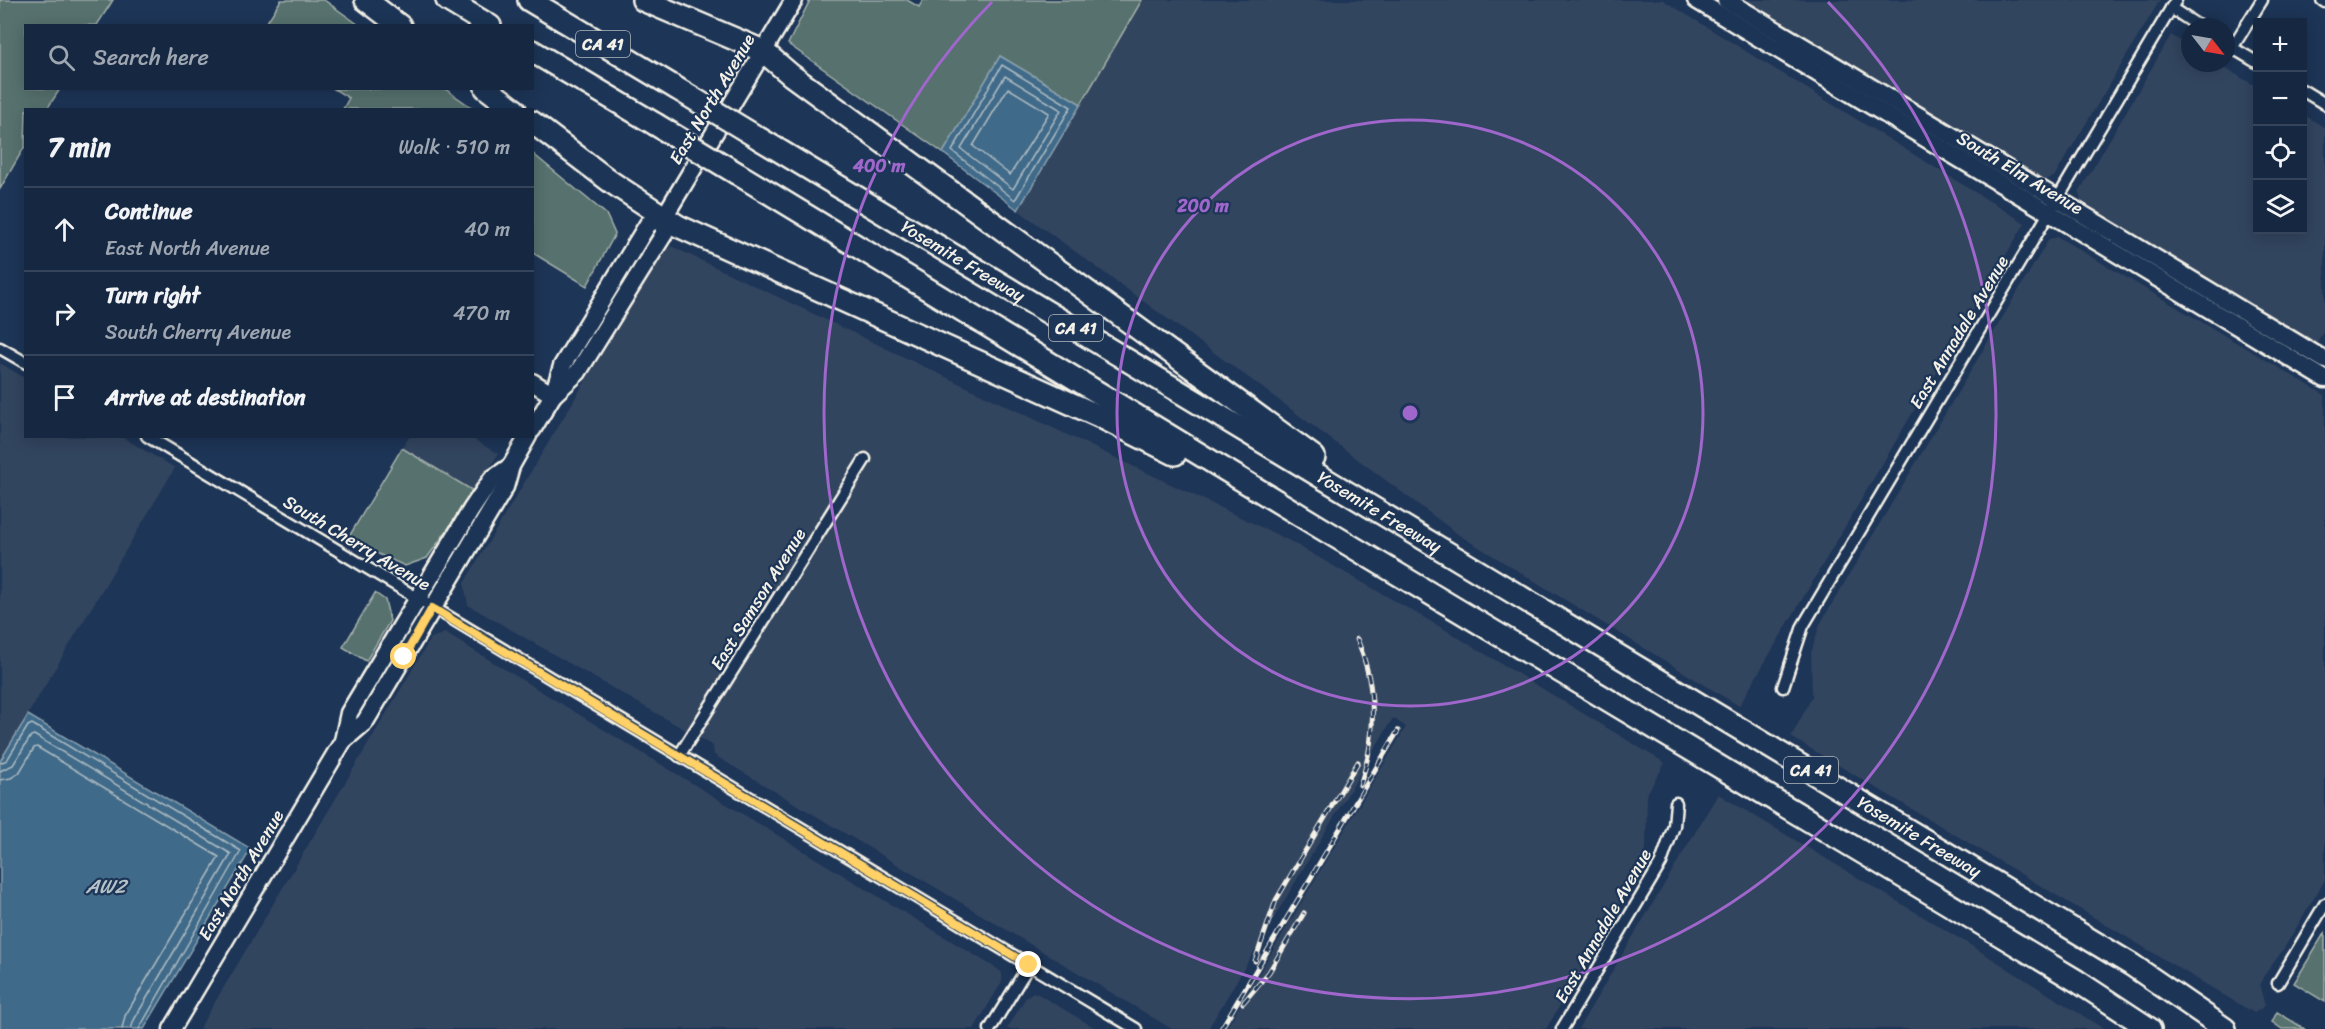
<!DOCTYPE html>
<html lang="en">
<head>
<meta charset="utf-8">
<style>
	:root { --surface:#162841; --page:#23344c; --text:#f1f3f6; --muted:#9ea6b1; --line:#35445a }
	body { margin:0; font-family:Sriracha,sans-serif; background:var(--page); color:var(--text) }
	.controls { position:absolute; right:18px; top:18px; display:grid; overflow:hidden; border-radius:0px; box-shadow:0 3px 15px #0003 }
	.controls button { width:54px; height:54px; display:grid; place-items:center; padding:0; border:0; border-bottom:2px solid var(--line); background:var(--surface); color:var(--text); font:30px sans-serif }
	.compass { position:absolute; left:2181px; top:18px; width:54px; height:54px; border-radius:50%; background:var(--surface); box-shadow:0 3px 15px #0003; rotate:121deg }
	.stop { position:absolute; width:18px; height:18px; margin:-14px; border:4px solid #ffd166; border-radius:50%; background:#fff }
	.stop.end { background:#ffd166; border-color:#fff; box-shadow:0 2px 6px #0008 }
	.list { margin:0; padding:0; list-style:none }
	h2 { display:flex; justify-content:space-between; align-items:center; height:78px; margin:0; padding:0 24px; font-size:26px }
	h2 small { font-size:20px; font-weight:400; color:var(--muted) }
	.list li { display:grid; grid-template-columns:39px 1fr auto; gap:18px; align-items:center; box-sizing:border-box; height:84px; padding:0 24px; border-top:2px solid var(--line) }
	.list b { display:block; font-size:22px; white-space:nowrap }
	.list p { margin:0; font-size:20px; white-space:nowrap; color:var(--muted) }
	.list em { font-size:20px; font-style:normal; color:var(--muted) }
	.icon { flex:none; width:33px; height:33px; fill:none; stroke:currentColor; stroke-width:2; stroke-linecap:round; stroke-linejoin:round }
	.map { position:relative; flex:none; width:2325px; height:1029px; overflow:hidden }
	.search { position:absolute; background:var(--surface); box-shadow:0 3px 15px #0003; left:24px; top:24px; width:510px; height:66px; display:flex; align-items:center; gap:15px; box-sizing:border-box; padding:0 21px; border-radius:0px; color:var(--muted); font-size:22px }
	.panel { position:absolute; background:var(--surface); box-shadow:0 3px 15px #0003; left:24px; top:108px; width:510px; height:330px; border-radius:0px }
	.map>svg:first-child { display:block }
	.built { fill:#33445e }
	.grass { fill:#56716e; stroke:#a5b1ab; stroke-width:1.5 }
	.water { fill:#416a89; stroke:#89a0af; stroke-width:1.5 }
	.lines { fill:none; stroke-linecap:round; stroke-linejoin:round }
	.shore { stroke:#acbbc2; stroke-width:1.5 }
	.street-casing { stroke:#f4f1e8; stroke-width:15 }
	.secondary-casing { stroke:#f4f1e8; stroke-width:21 }
	.highway-casing { stroke:#f4f1e8; stroke-width:26 }
	.street { stroke:#1d3557; stroke-width:10 }
	.secondary { stroke:#1d3557; stroke-width:16 }
	.highway { stroke:#1d3557; stroke-width:21 }
	.rail-casing { stroke:#f4f1e8; stroke-width:5 }
	.rail { stroke:#1d3557; stroke-width:3; stroke-dasharray:9; stroke-linecap:butt }
	.highway-bridge-casing { stroke:#f4f1e8; stroke-width:26; stroke-linecap:butt }
	.highway-bridge { stroke:#1d3557; stroke-width:21 }
	.route { stroke:#ffd166; stroke-width:8 }
	.ring { fill:none; stroke:#9f67cb; stroke-width:3 }
	.labels { text-anchor:middle; stroke-width:4.5; stroke-linejoin:round; paint-order:stroke }
	.shield { fill:#1d3557; stroke:#b4b9bc; stroke-width:1.5 }
	.shield-label { font-size:16px; font-weight:bold; fill:#f4f1e8 }
	.street-label { font-size:18px; fill:#f4f1e8; stroke:#1d3557 }
	.water-label { font-size:20px; font-style:italic; fill:#b5c2c7; stroke:#1d3557 }
	.centre { fill:#9f67cb; stroke:#1d3557; stroke-width:3 }
	.ring-label { font-size:18px; text-anchor:middle; font-weight:bold; fill:#9f67cb; stroke:#1d3557; stroke-width:4.5; stroke-linejoin:round; paint-order:stroke }
</style>
</head>
<body>
<div class="map">
<svg width="2325" height="1029" viewBox="0 0 2325 1029">
	<rect width="100%" height="100%" fill="#1d3557"/>
	<filter id="ink" filterUnits="userSpaceOnUse"><feTurbulence type="fractalNoise" baseFrequency=".0167" numOctaves="2"/><feDisplacementMap in="SourceGraphic" scale="12" xChannelSelector="R" yChannelSelector="G"/><feConvolveMatrix kernelMatrix="1 2 1 2 8 2 1 2 1" color-interpolation-filters="sRGB"/></filter>
	<g filter="url(#ink)">
		<g class="built">
			<path d="M1142,0H1663L2025,223L1739,706L1459,535L1257,384L1018,210Z"/>
			<path d="M1741,0H2160L2054,177L2045,180Z"/>
			<path d="M2171,35L2190,47V63H2217L2257,87L2258,230H2302L2303,114L2325,128V329L2315,345L2129,233L2081,201L2079,192Z"/>
			<path d="M2058,237L2325,395V880L2283,950L2263,977L2260,987L2265,1006L2254,1013L1791,737L1812,697L1811,653L1820,624L2049,239Z"/>
			<path d="M671,246L1288,540L1444,629L1665,763L1647,794L1646,850L1639,872L1546,1029H1226L1406,727L1393,718L1208,1029H1172L714,755L713,746L468,605L464,583L663,252Z"/>
			<path d="M0,363L25,378L26,436L122,437L175,468L0,761Z"/>
			<path d="M409,437H470L498,454L475,492L402,448Z"/>
			<path d="M445,633L999,970L1002,973V982L974,1029H199L431,638Z"/>
			<path d="M1718,794L1967,943L2104,1029H1578Z"/>
			<path d="M1033,992L1038,994L1097,1029H1007L1026,997Z"/>
		</g>
		<g class="grass">
			<path d="M0,0H113L97,25L26,26V88L60,89L47,109L26,110L25,146L0,189Z"/>
			<path d="M281,0H324L359,25H265Z"/>
			<path d="M810,0H907L919,7L923,0H1142L1081,104L1000,56L943,153L788,44Z"/>
			<path d="M334,89H445L474,109H343L349,98Z"/>
			<path d="M532,153L606,214L615,234L587,286L533,253Z"/>
			<path d="M402,448L475,492L427,558L405,566L347,540Z"/>
			<path d="M375,593L385,600L390,621L366,661L343,647Z"/>
			<path d="M2325,932V1002L2294,983Z"/>
			<path d="M2277,1012L2305,1029H2282L2272,1022Z"/>
		</g>
		<g class="water">
			<path d="M1000,56L1081,104L1018,210L943,153Z"/>
			<path d="M28,715L251,849L144,1029H0V761Z"/>
		</g>
		<g class="lines">
			<g class="shore">
				<path d="M1002,65L1071,107L1015,200L952,151Z"/>
				<path d="M1005,76L1061,110L1013,189L961,149Z"/>
				<path d="M1008,88L1049,113L1010,175L973,146Z"/>
				<path d="M0,763L7,760L28,726L32,724L241,851L139,1029"/>
				<path d="M0,771L13,765L31,736L34,735L231,854L134,1020L131,1029"/>
				<path d="M0,780L11,778L19,773L34,748L37,747L219,857L125,1016L122,1029"/>
			</g>
			<g class="street-casing">
				<g id="street">
					<path d="M2322,0L2325,2"/>
					<path d="M2171,8L2200,27"/>
					<path d="M2226,44L2258,63"/>
					<path d="M2232,48L2262,0"/>
					<path d="M2302,90L2325,104"/>
					<path d="M0,348L26,363"/>
					<path d="M147,436L1136,1029"/>
					<path d="M1783,687L1803,626L2176,0"/>
					<path d="M679,756L865,459"/>
					<path d="M2278,983L2325,904"/>
					<path d="M990,1029L1029,965"/>
					<path d="M1562,1029L1661,863L1674,826L1676,803"/>
				</g>
			</g>
			<g class="secondary-casing">
				<g id="secondary">
					<path d="M1696,0L2325,379"/>
					<path d="M1726,0L2325,360"/>
					<path d="M532,382L553,395L578,372L664,234V217L794,0"/>
					<path d="M532,430L553,395L562,366L648,224L664,217"/>
					<path d="M343,741L349,713L471,510L492,479L511,466"/>
					<path d="M172,1029L343,741L365,722L505,487L511,466L528,436"/>
				</g>
			</g>
			<g class="highway-casing">
				<g id="highway">
					<path d="M366,0L400,26"/>
					<path d="M447,0L490,26"/>
					<path d="M529,0L676,88"/>
					<path d="M643,0L763,51L791,75L1314,457"/>
					<path d="M532,51L655,124"/>
					<path d="M486,88L515,110"/>
					<path d="M532,122L611,182L678,226L1103,418L1175,454"/>
					<path id="s1" d="M760,139L2132,965L2225,1029"/>
					<path d="M738,174L1321,528L2077,981L2150,1029"/>
				</g>
			</g>
			<use href="#street" class="street"/>
			<use href="#secondary" class="secondary"/>
			<use href="#highway" class="highway"/>
			<g class="rail-casing">
				<g id="rail">
					<path d="M1357,639C1377,687 1377,736 1360,785"/>
					<path d="M1255,961L1276,900L1358,762"/>
					<path d="M1243,1003L1269,972L1304,913"/>
					<path d="M1221,1029L1398,731"/>
				</g>
			</g>
			<use href="#rail" class="rail"/>
			<g class="highway-bridge-casing">
				<g id="highway-bridge">
					<path d="M676,88L760,139"/>
					<path d="M655,124L738,174"/>
				</g>
			</g>
			<use href="#highway-bridge" class="highway-bridge"/>
		</g>
	</g>
	<g class="lines" filter="url(#ink)">
		<path class="route" d="M404,657L432,608L1029,965"/>
	</g>
	<g class="ring">
		<circle cx="1410" cy="413" r="293"/>
		<path d="M1828 2A586 586 0 1 1 992 2"/>
	</g>
	<g class="labels">
		<g class="shield">
			<rect x="576" y="31" width="54" height="26" rx="4.5"/>
			<rect x="1049" y="315" width="54" height="26" rx="4.5"/>
			<rect x="1784" y="757" width="54" height="26" rx="4.5"/>
		</g>
		<g class="shield-label">
			<text x="603" y="50">CA 41</text>
			<text x="1076" y="334">CA 41</text>
			<text x="1811" y="776">CA 41</text>
		</g>
		<g class="street-label">
			<text transform="translate(712 99) rotate(-59)" y="6">East North Avenue</text>
			<text transform="translate(2020 173) rotate(31)" y="6">South Elm Avenue</text>
			<text dy="6" stroke="none"><textPath href="#s1" startOffset="237">Yosemite Freeway</textPath></text>
			<text transform="translate(1959 332) rotate(-59)" y="6">East Annadale Avenue</text>
			<text dy="6" stroke="none"><textPath href="#s1" startOffset="723">Yosemite Freeway</textPath></text>
			<text transform="translate(357 543) rotate(31)" y="6">South Cherry Avenue</text>
			<text transform="translate(758 599) rotate(-58)" y="6">East Samson Avenue</text>
			<text dy="6" stroke="none"><textPath href="#s1" startOffset="1353">Yosemite Freeway</textPath></text>
			<text transform="translate(241 875) rotate(-59)" y="6">East North Avenue</text>
			<text transform="translate(1603 926) rotate(-60)" y="6">East Annadale Avenue</text>
		</g>
		<g class="water-label">
			<text x="106" y="893">AW2</text>
		</g>
	</g>
	<circle cx="1410" cy="413" r="9" class="centre"/>
	<g class="ring-label">
		<text x="879" y="172">400 m</text>
		<text x="1203" y="212">200 m</text>
	</g>
</svg>
<div class="controls">
<button>+</button>
<button>−</button>
<button><svg class="icon" aria-label="locate" viewBox="0 0 24 24"><circle cx="12" cy="12" r="6"/><path d="M12 2v4M12 18v4M2 12h4M18 12h4"/></svg></button>
<button><svg class="icon" aria-label="layers" viewBox="0 0 24 24"><path d="M12 4l9 5-9 5-9-5zM3 14l9 5 9-5"/></svg></button>
</div>
<svg class="compass" viewBox="-18 -18 36 36"><path d="M0-13l5 13h-10z" fill="#e53935"/><path d="M0 13l5-13h-10z" fill="#9ea6b1"/></svg>
<div class="stop" style="left:404px;top:657px"></div>
<div class="stop end" style="left:1029px;top:965px"></div>
<div class="search"><svg class="icon" aria-label="search" viewBox="0 0 24 24"><circle cx="10" cy="10" r="6"/><path d="M15 15l6 6"/></svg>Search here</div>
<section class="panel">
<h2>7 min<small>Walk · 510 m</small></h2>
<ul class="list">
<li><svg class="icon" aria-label="ahead" viewBox="0 0 24 24"><path d="M12 20V5M6 11l6-6 6 6"/></svg><div><b>Continue</b><p>East North Avenue</p></div><em>40 m</em></li>
<li><svg class="icon" aria-label="right" viewBox="0 0 24 24"><path d="M7 20v-9h11M14 6l5 5-5 5"/></svg><div><b>Turn right</b><p>South Cherry Avenue</p></div><em>470 m</em></li>
<li><svg class="icon" aria-label="arrive" viewBox="0 0 24 24"><path d="M6 21V4h12l-3 4 3 4H6"/></svg><div><b>Arrive at destination</b></div></li>
</ul>
</section>
</div>
</body>
</html>
